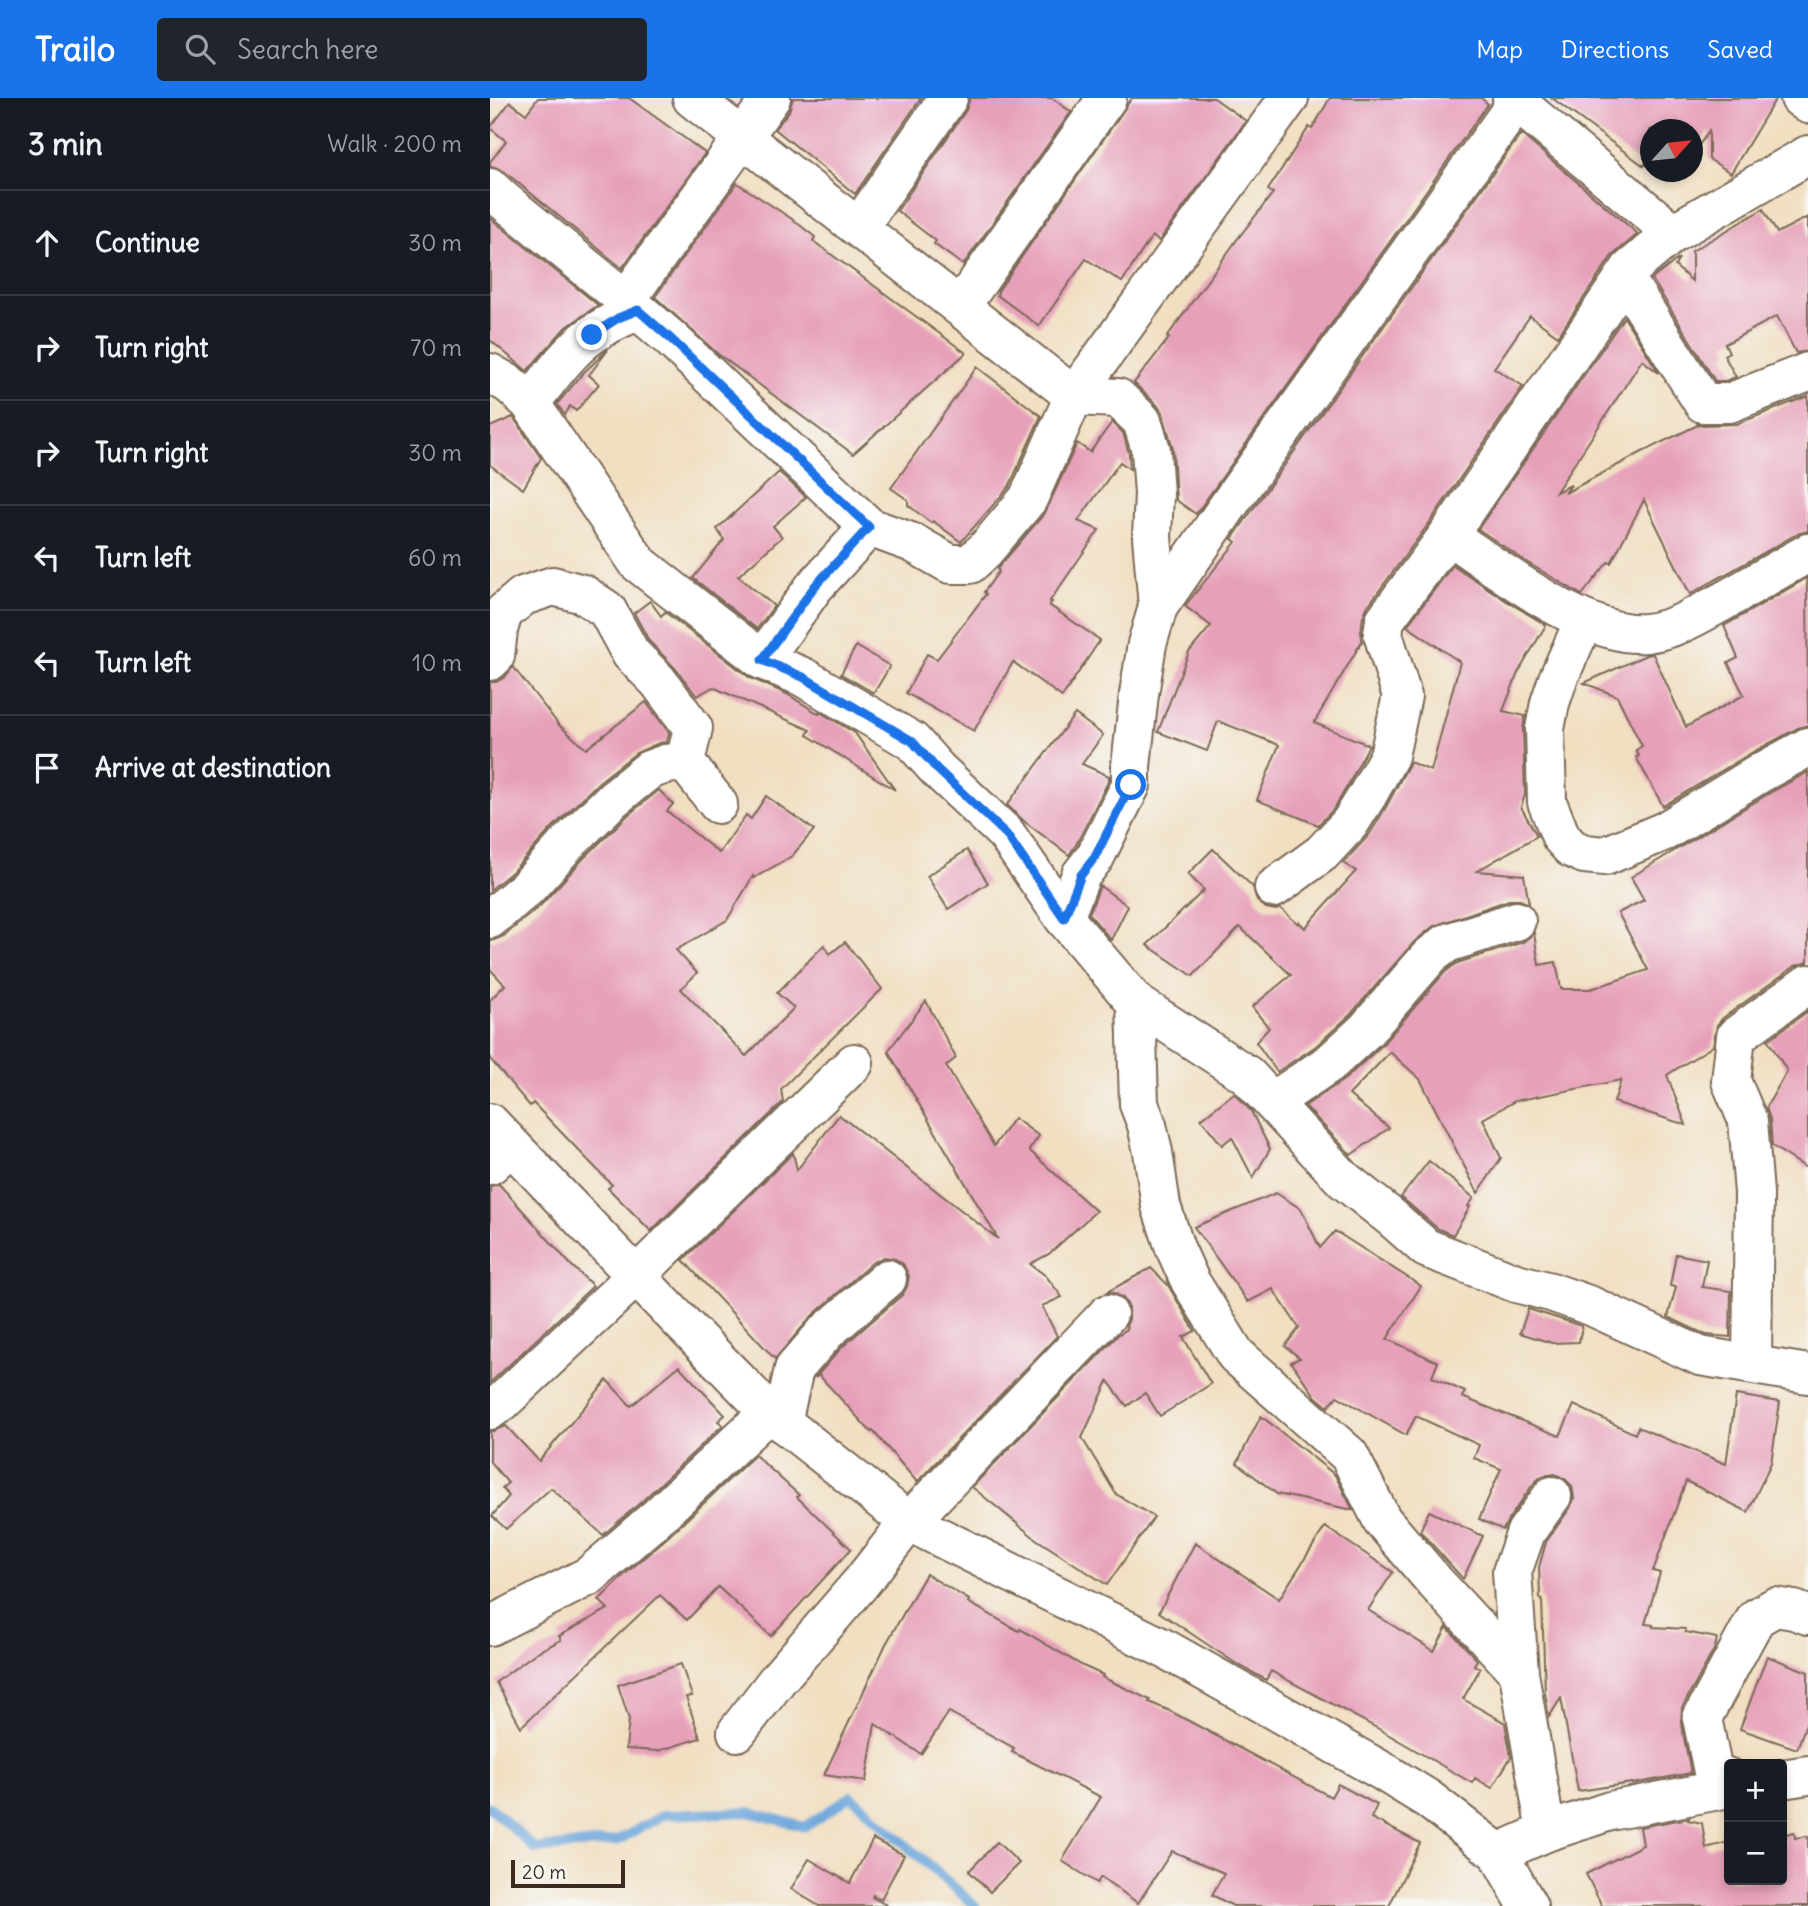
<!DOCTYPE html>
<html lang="en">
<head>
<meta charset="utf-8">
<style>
	:root { --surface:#171b24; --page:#20242c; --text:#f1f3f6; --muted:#9ea1a6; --line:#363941; --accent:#1a73e8 }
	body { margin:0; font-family:Delius,sans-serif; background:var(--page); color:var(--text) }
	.controls { position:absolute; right:21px; bottom:21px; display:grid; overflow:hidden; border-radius:7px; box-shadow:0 4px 10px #0003 }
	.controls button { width:63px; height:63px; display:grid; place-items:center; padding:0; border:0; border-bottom:2px solid var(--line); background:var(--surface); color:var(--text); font:35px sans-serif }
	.compass { position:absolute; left:1150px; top:21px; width:63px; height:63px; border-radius:50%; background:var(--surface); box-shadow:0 4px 10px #0003; rotate:63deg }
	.scale { position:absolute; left:21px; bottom:18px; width:114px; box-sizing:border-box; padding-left:7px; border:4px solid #3b2a1e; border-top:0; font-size:19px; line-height:24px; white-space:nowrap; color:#3b2a1e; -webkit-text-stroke:5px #f6f6f2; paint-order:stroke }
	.stop { position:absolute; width:21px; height:21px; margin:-16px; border:5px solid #1a73e8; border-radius:50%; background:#fff }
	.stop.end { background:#1a73e8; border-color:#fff; box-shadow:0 2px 7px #0008 }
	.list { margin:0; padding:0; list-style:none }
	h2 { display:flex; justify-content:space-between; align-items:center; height:91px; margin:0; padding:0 28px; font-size:30px }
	h2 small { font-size:23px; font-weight:400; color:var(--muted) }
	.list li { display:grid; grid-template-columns:46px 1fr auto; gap:21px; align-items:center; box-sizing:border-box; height:105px; padding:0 28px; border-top:2px solid var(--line) }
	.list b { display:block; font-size:26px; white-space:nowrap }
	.list em { font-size:23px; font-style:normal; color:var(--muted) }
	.icon { flex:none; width:38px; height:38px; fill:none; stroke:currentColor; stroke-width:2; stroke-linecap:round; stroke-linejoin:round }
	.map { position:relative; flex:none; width:1318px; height:1808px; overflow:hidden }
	header { display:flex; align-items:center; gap:42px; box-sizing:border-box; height:98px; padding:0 35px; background:var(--accent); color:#fff }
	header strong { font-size:33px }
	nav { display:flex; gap:38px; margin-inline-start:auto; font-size:24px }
	.search { width:490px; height:63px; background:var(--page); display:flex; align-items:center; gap:18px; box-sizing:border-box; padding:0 24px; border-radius:7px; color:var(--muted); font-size:26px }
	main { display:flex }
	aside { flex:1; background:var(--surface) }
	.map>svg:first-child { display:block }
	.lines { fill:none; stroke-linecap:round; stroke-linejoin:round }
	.stream { stroke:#6ba5db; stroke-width:10 }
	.building { fill:#e7a0ba }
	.minor-casing { stroke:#7b6957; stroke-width:42 }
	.tertiary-casing { stroke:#7b6957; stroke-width:42 }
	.minor { stroke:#fff; stroke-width:38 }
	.tertiary { stroke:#fff; stroke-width:38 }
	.route { stroke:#1a73e8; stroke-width:9 }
</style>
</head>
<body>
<header>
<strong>Trailo</strong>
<div class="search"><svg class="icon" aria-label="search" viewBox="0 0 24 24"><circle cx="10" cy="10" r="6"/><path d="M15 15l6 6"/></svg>Search here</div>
<nav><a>Map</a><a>Directions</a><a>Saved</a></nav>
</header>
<main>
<aside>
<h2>3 min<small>Walk · 200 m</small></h2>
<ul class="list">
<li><svg class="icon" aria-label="ahead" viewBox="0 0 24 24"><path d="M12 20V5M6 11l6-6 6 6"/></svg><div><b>Continue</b></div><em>30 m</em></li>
<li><svg class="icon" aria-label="right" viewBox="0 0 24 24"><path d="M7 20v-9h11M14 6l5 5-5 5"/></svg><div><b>Turn right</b></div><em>70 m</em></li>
<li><svg class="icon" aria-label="right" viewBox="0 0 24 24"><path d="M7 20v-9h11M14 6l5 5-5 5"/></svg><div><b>Turn right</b></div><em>30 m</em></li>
<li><svg class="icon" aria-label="left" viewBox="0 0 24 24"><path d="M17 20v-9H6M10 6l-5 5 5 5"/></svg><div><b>Turn left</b></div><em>60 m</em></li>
<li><svg class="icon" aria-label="left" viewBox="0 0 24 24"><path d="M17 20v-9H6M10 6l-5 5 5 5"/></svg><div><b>Turn left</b></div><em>10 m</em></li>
<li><svg class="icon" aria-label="arrive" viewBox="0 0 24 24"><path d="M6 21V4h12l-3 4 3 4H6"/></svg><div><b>Arrive at destination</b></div></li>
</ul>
</aside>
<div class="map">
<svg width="1318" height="1808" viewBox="0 0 1318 1808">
	<rect width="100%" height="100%" fill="#f6f6f2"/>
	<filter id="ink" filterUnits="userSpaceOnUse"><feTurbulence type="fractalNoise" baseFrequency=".0143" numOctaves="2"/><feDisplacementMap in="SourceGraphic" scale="14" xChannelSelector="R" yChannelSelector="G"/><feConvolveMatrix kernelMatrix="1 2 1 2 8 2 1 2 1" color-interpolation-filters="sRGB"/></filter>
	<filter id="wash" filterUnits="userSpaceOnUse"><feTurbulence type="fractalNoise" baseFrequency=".00686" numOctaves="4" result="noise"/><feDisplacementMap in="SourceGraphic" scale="28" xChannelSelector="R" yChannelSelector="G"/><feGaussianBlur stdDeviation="1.57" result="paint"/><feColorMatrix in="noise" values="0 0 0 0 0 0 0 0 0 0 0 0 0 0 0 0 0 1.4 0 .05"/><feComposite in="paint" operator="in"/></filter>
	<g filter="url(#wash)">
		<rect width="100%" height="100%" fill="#f1dfc2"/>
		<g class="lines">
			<path class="stream" d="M0,1709L45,1751L127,1743L173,1717L259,1714L315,1729L361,1698L485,1808"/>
		</g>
		<g id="blocks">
			<g class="building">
				<path d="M48,0H139L215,55L132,170L15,74L5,69H0V64L16,43L0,30L20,4L36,16Z"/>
				<path d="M303,0H431L365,96L285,31L299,13Z"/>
				<path d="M480,0H562L581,14L473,167L444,146L446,143L407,113L476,12Z"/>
				<path d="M642,0H724L756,23L669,143L662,138L632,184L596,161L549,228L507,197L508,193Z"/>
				<path d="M840,0H991L998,6L706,416L686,402L683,351L673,316L667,307L644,285L679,240L677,239L746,143L783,95L778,92L819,29L822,31Z"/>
				<path d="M1062,0H1286L1241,75L1219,61V33L1202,57V32H1160V70L1155,66L1154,68Z"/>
				<path d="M1031,36L1148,136L1122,158L1068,238L1040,218L1004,270L1033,288L940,424L877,509L873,519L871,533L872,543L824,625L879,647L858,687L843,712L828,727L767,702L789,647L728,623L717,653L668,634L699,554L721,528L695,508L746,444L742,441L763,411Z"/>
				<path d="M247,85L302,121L325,139L323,143L476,255L363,356L228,256L165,199Z"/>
				<path d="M1273,111L1287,135L1318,119V253L1306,255L1287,218L1235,246L1239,254L1234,257L1246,279L1235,283H1225L1162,181L1189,160L1185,168L1202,183V153Z"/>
				<path d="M0,120L108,207L74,231L37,273L0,242Z"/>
				<path d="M1134,219L1169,275L1152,262L1066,394L1081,387L1075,395L1160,350L1208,327L1207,325L1213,327L1247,326L1318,298V433L1307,436L1200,496L1154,402L1121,465L1118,464L1092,497L1038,465L988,431Z"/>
				<path d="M118,252L99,277L109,286L86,313L80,308L75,317L67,306L93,275Z"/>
				<path d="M487,269L551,318L519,389L471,444L443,423L441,425L418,407V402L401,390Z"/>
				<path d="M23,319L51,360L33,391L0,367V329Z"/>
				<path d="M622,324L633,335L639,356L640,371L630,364L588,423L609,432L560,503L562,504L559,507L610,542L572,599L523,564L484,633L416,595L437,556L447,561L496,496L494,494L509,473L507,471L555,415L587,345L600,354Z"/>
				<path d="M289,374L316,399L283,428L292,439L248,478L284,508L267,531L203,480L234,442L227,431Z"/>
				<path d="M963,467L1015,502L1056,527L1028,575L1013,613L1035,618L1033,632L1035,697L1031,709L1047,738L987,773L1034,777L1039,806L1030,802H1019L944,828L924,844L860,917L826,948L787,974L766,944L779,930L762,909L801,877L750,829L703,878L657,847L714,792L698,776L723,751L763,789L767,803L776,810L786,812L790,810L808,826L809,824L815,830L866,773L853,765L879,737L896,709L920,664L941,673L970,564L917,528Z"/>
				<path d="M1317,480L1318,627L1308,630L1261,655L1173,708L1146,659L1149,658L1146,652L1152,648L1127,598L1094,585L1156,557L1163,556L1196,629L1254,597L1238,565L1248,560L1234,528Z"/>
				<path d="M160,503L171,518L175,514L260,580L297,596L329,616L330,614L365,635L405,692L317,637L320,632L223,589L207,598L185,570L159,543L144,515Z"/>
				<path d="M366,548L400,568L384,595L351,576Z"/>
				<path d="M23,569L69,627L96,651L156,604L179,635L177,644L169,645L146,655L109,684L62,730L22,774L0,792V584H6L15,579Z"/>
				<path d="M585,616L613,637L592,666L619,678V682L586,747L579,757L535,724L517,707Z"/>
				<path d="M1318,674V864L1305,868L1233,920L1227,927L1223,948L1177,977L1196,1027L1124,1004L1131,982L1025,1003L993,1021L1011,1060L988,1095L930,981L900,954L859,997L899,1030L861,1057L815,1008L855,981L891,948L955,874L967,865L1033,844L1044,835L1049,867L1066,864L1071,891H1101L1158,872L1128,815L1154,802L1141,779L1283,693Z"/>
				<path d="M169,692L183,706L177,713L229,755L256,717L261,721L276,698L324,732L302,758L264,780L263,778L237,822L186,852L207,875L191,891L256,958L304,910L287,895L334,847L340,856L355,844L392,891L291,991L293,1004L161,1133L118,1090L122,1087L43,1005L40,1008L0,961V902L15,887L0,871V842H4L14,838L51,807L93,761L138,717Z"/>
				<path d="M477,752L498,785L458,811L437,778Z"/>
				<path d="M610,788L638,808L621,842L599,816Z"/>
				<path d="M436,903L466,960L456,968L504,1048L524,1020L549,1038L539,1052L606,1113L559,1156L540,1166L556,1178L572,1199L552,1208L567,1238L427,1384L383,1333L381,1334L329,1277L325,1280L352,1249L412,1197L417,1189L419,1178L413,1166L405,1161L394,1159L383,1164L322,1218L285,1261L193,1162L303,1055L307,1072L349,1017L508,1141L398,953Z"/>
				<path d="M1318,913V1071L1282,1048L1280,1021L1276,1010L1297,973L1278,942Z"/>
				<path d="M744,995L761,1013L780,1051L763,1080L742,1039L732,1047L711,1021Z"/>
				<path d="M939,1063L984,1100L978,1108L980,1109L963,1137L948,1131L911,1099Z"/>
				<path d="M9,1086L81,1167L103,1188L0,1285V1088Z"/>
				<path d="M786,1095L811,1111L830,1150L845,1133L931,1188L897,1241L948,1264L942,1279L975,1294L972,1299L1070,1338L1084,1307L1145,1336L1148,1329L1236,1366L1246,1297L1290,1304L1281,1365L1258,1414L1196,1383L1163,1473L1170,1475L1155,1526L1163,1527V1529L1195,1531V1534L1227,1540L1225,1550L1192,1610L1191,1624L1201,1675L1142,1686V1685L1088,1693L1071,1600L1059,1619L1055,1595L1052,1501L1050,1500L1049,1469L1056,1444L1080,1410L1084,1400L1082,1388L1075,1381L1065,1376L1052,1378L1044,1385L1018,1422L1013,1432L989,1421L1011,1371L984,1360L989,1347L926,1318L916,1337L847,1298L838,1309L826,1299L801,1264L810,1260L795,1248L809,1230L783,1191L758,1204L704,1129Z"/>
				<path d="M1186,1156L1217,1162L1212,1189L1241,1193L1240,1239L1216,1237L1178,1219L1186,1189L1180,1188Z"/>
				<path d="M661,1170L678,1187L705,1233L693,1239L721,1286L670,1318L655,1295L637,1308L618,1283L592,1340L626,1396L664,1419L617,1487L546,1441L482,1389L628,1237L637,1231L636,1228L639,1221V1209L633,1200L624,1195L617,1194Z"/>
				<path d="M1038,1211L1092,1228L1089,1244L1062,1245L1030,1235Z"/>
				<path d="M189,1268L235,1317L228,1323L233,1327L150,1405L113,1437L61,1390L16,1431L2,1418L19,1398L12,1390L18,1385L0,1364V1334L16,1328L49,1363L117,1282L141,1308Z"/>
				<path d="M771,1318L845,1377L863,1412L787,1396L747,1365Z"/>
				<path d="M265,1357L309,1397L307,1399L361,1451L281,1538L228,1489L197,1522L170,1497L31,1629L6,1584L47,1554L71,1542L69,1538L118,1511L109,1502L134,1477L180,1437Z"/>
				<path d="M939,1413L993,1438L973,1481L930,1433Z"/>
				<path d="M835,1429L903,1474L878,1512L944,1553L957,1529L987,1562L984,1567L990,1571L973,1601L1015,1625L1021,1659L1002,1690L985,1680L982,1685L887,1630L781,1573L776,1582L745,1565L669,1514L705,1445L789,1501Z"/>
				<path d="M436,1476L479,1502L478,1504L529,1533L530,1531L593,1568L613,1577L612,1579L660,1602L659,1604L680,1613L841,1699L848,1686L887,1707L881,1720L930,1745L899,1808H743L722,1797L734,1775L682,1753L648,1805L611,1779L607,1785L572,1763L611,1699L522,1654L524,1650L459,1614L431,1656L385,1626L376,1683L334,1677L396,1546Z"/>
				<path d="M1277,1558L1318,1574V1620L1307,1651L1250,1631Z"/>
				<path d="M191,1566L202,1598L196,1599L210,1640L168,1653L136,1651L139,1621L128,1587Z"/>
				<path d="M1199,1720L1198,1722L1212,1725L1216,1750L1239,1744V1782H1292V1737L1304,1734L1305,1740L1318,1738V1808H1112L1096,1776L1153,1747L1150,1729Z"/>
				<path d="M383,1741L414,1757L391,1801L383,1797L382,1799L398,1808H329L301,1791L319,1761L360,1785Z"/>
				<path d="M507,1744L529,1765L500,1794L479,1773Z"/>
			</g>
		</g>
	</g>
	<g filter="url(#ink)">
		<use href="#blocks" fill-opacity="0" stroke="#7b6957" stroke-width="2"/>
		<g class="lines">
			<g class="minor-casing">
				<g id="minor">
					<path d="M202,0L584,298L628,300L652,323L661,352L664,396L662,439L668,509"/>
					<path d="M1022,0L1183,135"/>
					<path d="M1310,0L1318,6"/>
					<path d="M1027,4L745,398L668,509L657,546L649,596L641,668V687L605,759L591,777L574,820L646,905L649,1006L657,1027L663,1054L671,1108L685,1150L700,1183L746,1257L859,1357L892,1422L945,1484L1029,1575"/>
					<path d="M0,90L13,102L136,202L181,241L379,429L423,445L460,466H480L495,452L538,401L584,298L799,0"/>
					<path d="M369,129L458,0"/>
					<path d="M1135,180L1213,305H1239L1318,274"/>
					<path d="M136,202L281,0"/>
					<path d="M470,209L617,0"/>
					<path d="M0,275L19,286L40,305L148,465L272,562L313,579L422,643L447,671L516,736L574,820"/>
					<path d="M40,305C54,288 67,269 82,254C100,235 124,222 148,213"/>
					<path d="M958,437C1006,469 1097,541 1156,535C1186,532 1213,514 1239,500C1265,485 1291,470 1318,455"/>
					<path d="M1094,523L1068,581L1060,605L1055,631L1057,704L1071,739L1081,750L1094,756L1115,758L1175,733L1272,674L1318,649"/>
					<path d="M272,562L324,489L379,429"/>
					<path d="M0,563L5,558L8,532L13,515L33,498L63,488L93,496L117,512L141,556L168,583L203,630L195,664"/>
					<path d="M784,790L832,755L860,725L877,698L899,658L912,598L893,536L895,522L958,437L1140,171L1183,135L1318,57"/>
					<path d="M0,821L37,790L77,746L123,701L159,672L176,666L195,664L228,706"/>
					<path d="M646,905L757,977L854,1082L902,1120L936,1150L1026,1185L1061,1194L1101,1208L1210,1258L1318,1276"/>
					<path d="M782,1004L840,965L876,932L940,858L957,845L1026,823"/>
					<path d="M0,1067L21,1048"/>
					<path d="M1262,1265L1264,1095L1258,1023L1241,983L1246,938L1318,886"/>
					<path d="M0,1312L12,1304L146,1178L364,965"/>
					<path d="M292,1325L304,1271L336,1234L397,1181"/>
					<path d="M0,1528L99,1478L165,1421L279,1314"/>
					<path d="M247,1634L288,1581L370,1486L419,1424L618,1216"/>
					<path d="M1239,1680L1223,1674L1212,1620L1266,1520L1285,1509L1304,1512L1318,1517"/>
					<path d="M1292,1681L1318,1677"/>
					<path d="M1056,1734L1029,1575L1022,1474L1036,1434L1062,1398"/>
					<path d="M1008,1755L1056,1734L1120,1713L1239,1690"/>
				</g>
			</g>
			<g class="tertiary-casing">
				<path id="tertiary" d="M0,1025L146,1178L279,1314L419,1424L677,1552L894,1674L938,1701L1008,1755L1038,1808"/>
			</g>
			<use href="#minor" class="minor"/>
			<use href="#tertiary" class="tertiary"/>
		</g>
	</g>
	<g class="lines" filter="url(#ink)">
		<path class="route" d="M102,237L128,220L148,212L181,241L379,429L324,489L272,562L313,579L422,643L447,671L516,736L574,820L591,777L605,759L641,687"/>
	</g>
</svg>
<div class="controls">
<button>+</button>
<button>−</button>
</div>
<svg class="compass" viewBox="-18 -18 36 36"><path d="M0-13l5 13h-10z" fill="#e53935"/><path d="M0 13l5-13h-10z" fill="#9ea1a6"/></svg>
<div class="scale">20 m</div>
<div class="stop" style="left:641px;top:687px"></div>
<div class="stop end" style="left:102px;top:237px"></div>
</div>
</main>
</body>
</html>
